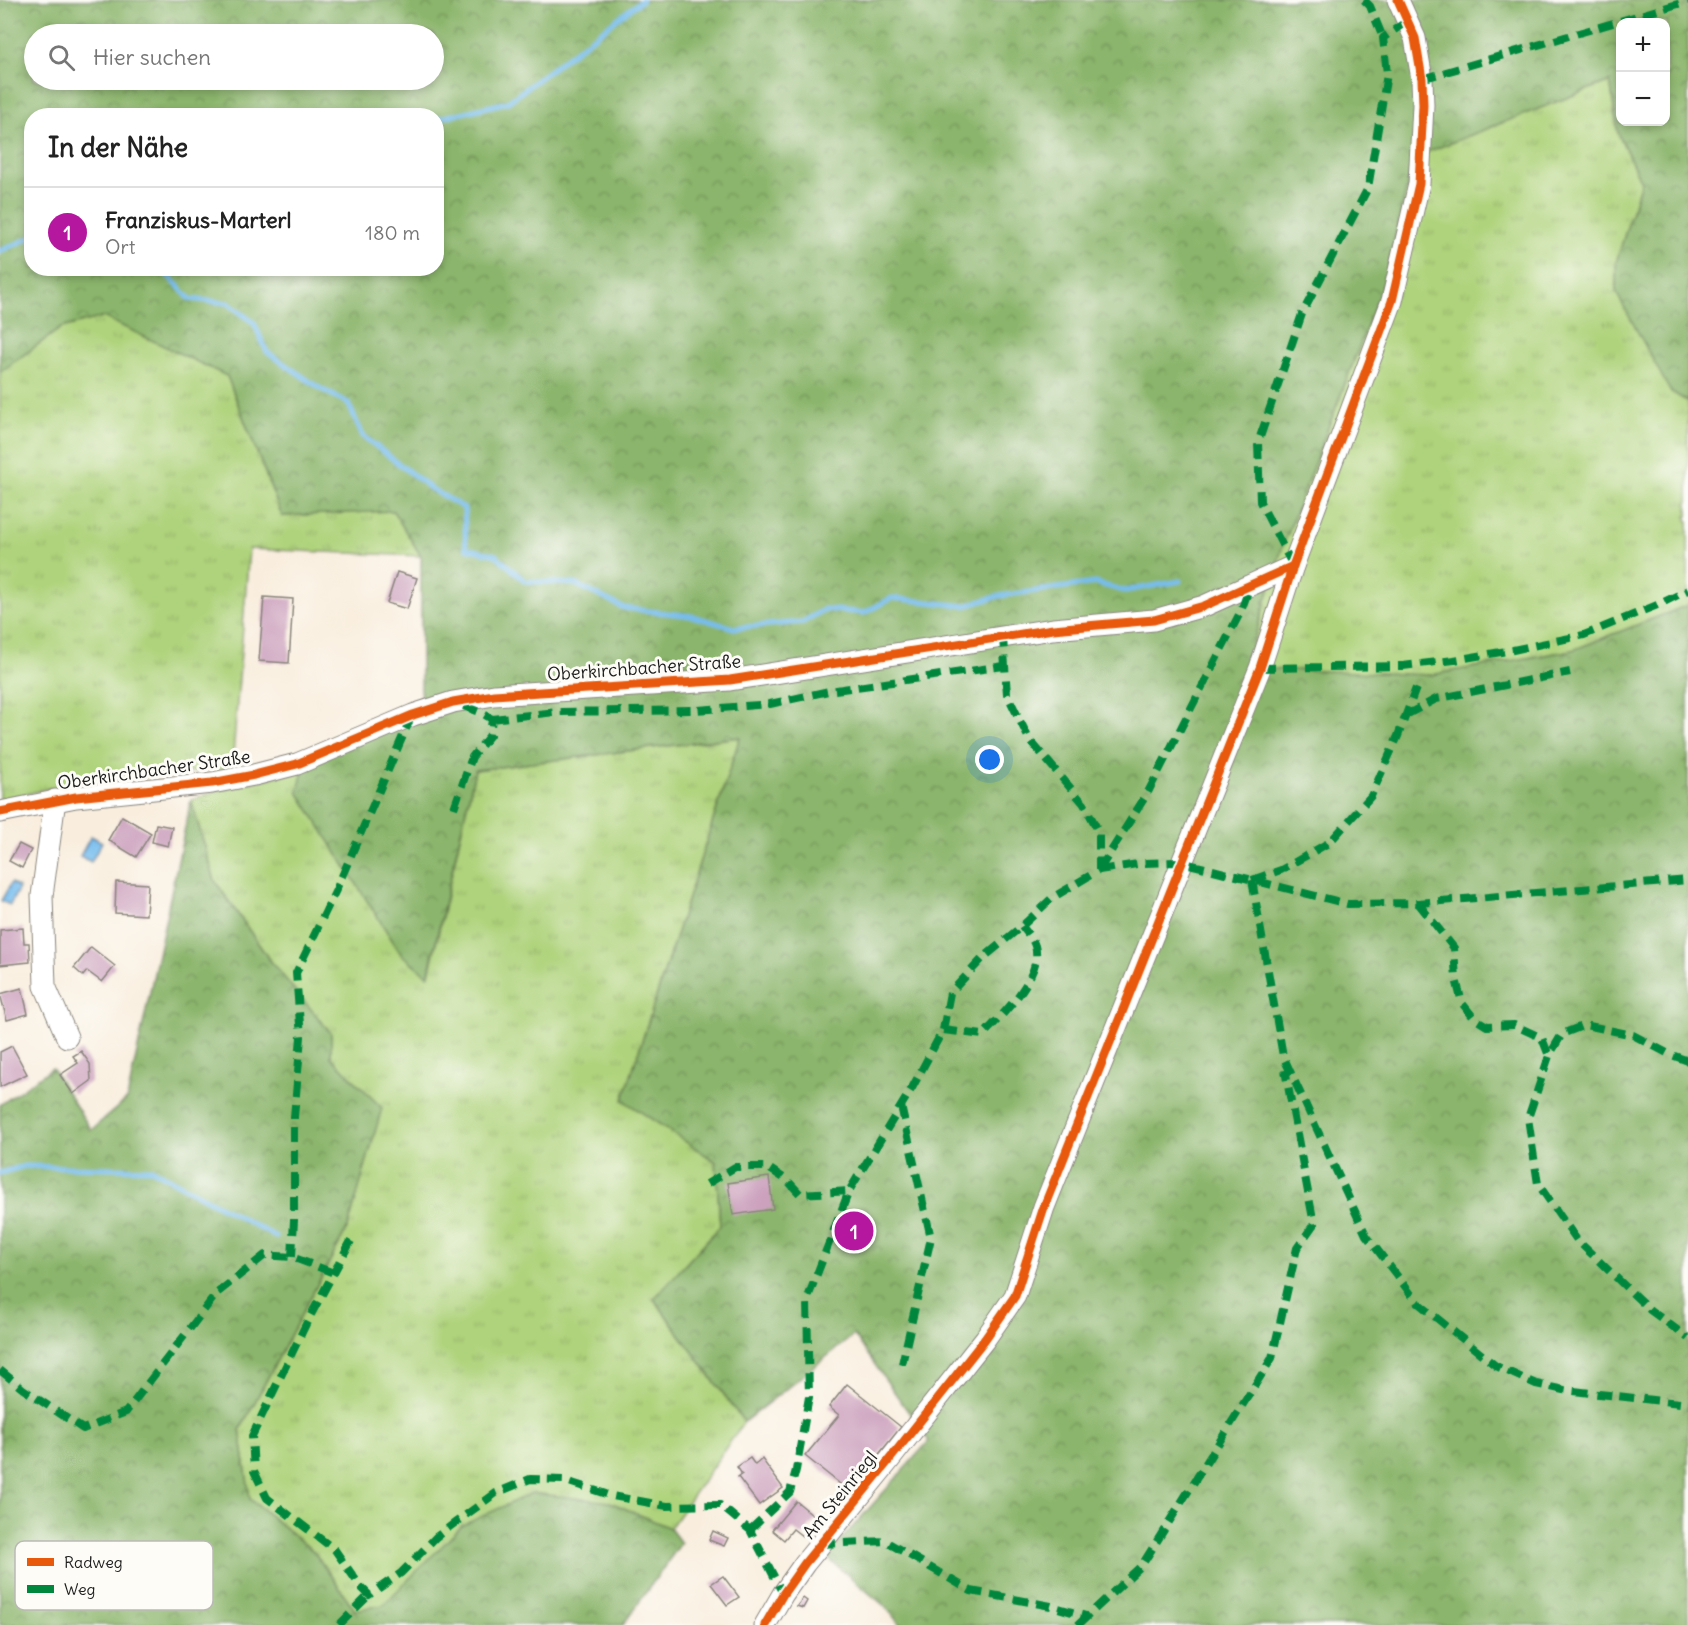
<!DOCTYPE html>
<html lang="de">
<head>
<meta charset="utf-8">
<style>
	:root { --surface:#fff; --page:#f2f2f2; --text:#222; --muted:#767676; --line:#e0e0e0; --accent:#b5179e }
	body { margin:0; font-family:Delius,sans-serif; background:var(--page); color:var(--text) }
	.controls { position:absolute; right:18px; top:18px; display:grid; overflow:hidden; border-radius:12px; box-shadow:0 3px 9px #0003 }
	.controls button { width:54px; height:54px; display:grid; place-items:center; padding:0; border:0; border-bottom:2px solid var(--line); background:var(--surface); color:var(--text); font:30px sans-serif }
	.you { position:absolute; left:990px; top:760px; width:21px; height:21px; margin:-15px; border:4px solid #fff; border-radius:50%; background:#1a73e8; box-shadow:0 0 0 9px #1a73e833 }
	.badge { display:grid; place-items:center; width:39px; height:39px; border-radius:50%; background:var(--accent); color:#fff; font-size:20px; font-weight:700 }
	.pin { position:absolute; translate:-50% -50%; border:3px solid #fff; box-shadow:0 2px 6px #0006 }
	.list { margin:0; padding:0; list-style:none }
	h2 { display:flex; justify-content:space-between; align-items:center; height:78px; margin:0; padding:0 24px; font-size:26px }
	h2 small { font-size:20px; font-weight:400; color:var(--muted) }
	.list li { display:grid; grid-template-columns:39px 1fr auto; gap:18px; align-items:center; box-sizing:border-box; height:90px; padding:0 24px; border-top:2px solid var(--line) }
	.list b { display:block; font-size:22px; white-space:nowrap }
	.list p { margin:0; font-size:20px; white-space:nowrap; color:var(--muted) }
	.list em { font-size:20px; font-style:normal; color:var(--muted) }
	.icon { flex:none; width:33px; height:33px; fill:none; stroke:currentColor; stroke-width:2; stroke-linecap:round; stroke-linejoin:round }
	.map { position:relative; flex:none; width:1688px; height:1625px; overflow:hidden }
	.search { position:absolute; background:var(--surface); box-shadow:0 3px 9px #0003; left:24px; top:24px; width:420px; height:66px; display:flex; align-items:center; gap:15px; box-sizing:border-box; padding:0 21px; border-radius:33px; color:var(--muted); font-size:22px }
	.panel { position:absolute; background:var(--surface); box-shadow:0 3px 9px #0003; left:24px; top:108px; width:420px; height:168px; border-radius:24px }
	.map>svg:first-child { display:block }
	.grass { fill:url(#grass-tufts); stroke:#66784c; stroke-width:1.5 }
	.forest { fill:url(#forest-crowns); stroke:#546844; stroke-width:1.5; fill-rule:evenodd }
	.water { fill:#77bdee; stroke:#4a6c85; stroke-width:1.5 }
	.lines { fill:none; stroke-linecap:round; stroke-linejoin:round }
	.stream { stroke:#77bdee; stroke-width:5 }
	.building { fill:#cca1be }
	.minor-casing { stroke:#8a857d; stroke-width:23 }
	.minor { stroke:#fff; stroke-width:21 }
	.quiet { stroke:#00873e; stroke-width:8; stroke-dasharray:15 8; stroke-linecap:butt }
	.cycleway-casing { stroke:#fdfcf7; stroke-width:13 }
	.cycleway { stroke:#e8590c; stroke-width:9 }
	.labels { text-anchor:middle; stroke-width:6; stroke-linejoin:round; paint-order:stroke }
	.street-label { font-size:18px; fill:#1c1c1c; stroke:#fdfcf7 }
	.key { fill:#fdfcf7; stroke:#bab9b5; stroke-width:1.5 }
	.key-label { font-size:16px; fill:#1c1c1c }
</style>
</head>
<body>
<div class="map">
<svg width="1688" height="1625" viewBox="0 0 1688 1625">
	<defs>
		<pattern id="grass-tufts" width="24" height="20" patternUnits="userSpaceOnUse" patternTransform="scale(1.5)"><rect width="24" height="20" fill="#afd37c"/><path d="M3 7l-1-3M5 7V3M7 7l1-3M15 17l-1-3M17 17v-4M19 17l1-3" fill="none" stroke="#96b56b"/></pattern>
		<pattern id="forest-crowns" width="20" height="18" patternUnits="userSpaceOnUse" patternTransform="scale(1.5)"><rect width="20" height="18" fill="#8bb56c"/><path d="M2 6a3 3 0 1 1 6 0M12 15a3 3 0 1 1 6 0" fill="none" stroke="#719258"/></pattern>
	</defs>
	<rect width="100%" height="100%" fill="#fdfcf7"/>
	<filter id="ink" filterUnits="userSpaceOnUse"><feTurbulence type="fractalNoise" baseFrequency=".0167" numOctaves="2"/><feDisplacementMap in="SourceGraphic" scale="12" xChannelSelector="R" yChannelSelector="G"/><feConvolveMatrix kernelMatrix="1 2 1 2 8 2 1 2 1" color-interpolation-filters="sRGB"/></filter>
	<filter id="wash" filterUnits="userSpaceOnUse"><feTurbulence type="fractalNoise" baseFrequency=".008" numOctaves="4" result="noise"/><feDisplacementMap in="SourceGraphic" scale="24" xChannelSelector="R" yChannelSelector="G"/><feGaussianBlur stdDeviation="1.35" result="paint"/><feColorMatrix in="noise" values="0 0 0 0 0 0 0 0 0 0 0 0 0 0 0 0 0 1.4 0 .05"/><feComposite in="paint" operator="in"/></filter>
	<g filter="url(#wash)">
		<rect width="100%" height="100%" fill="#f9eede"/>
		<g class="grass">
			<path d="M1610,81L1618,133L1641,182L1616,263L1670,391L1688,402V516H1686L1688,522V605L1573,650L1431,675L1245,669L1282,548L1384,282L1414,157Z"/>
			<path d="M103,316L227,376L282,516L393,510L421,556L249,549L232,768L65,785L0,800V372L61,328Z"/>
			<path d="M740,737L623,1100L716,1162L720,1226L654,1299L744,1422L670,1528L610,1502L463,1525L383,1606L355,1610L314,1552L250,1499L240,1430L348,1227L381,1108L331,1057V1033L271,962L215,881L191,800L219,790L303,770L429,975L475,770Z"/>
		</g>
		<g class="forest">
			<path d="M0,0H1688V402L1670,391L1616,292V263L1641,182L1618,133L1610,81L1414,157L1384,282L1282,548L1245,668L1431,675L1573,650L1688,605V1625H900L887,1608L826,1557L929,1441L854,1335L744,1422L654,1299L720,1226L716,1162L623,1100L740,737L475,770L428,976L401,954L298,792L303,770L421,697V556L393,511L282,516L227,376L103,317L61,328L0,372ZM1620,22H1666V122H1620ZM34,34H434V80H34ZM32,116H436V268H32Z"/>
			<path d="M191,800L215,881L271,962L331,1033V1057L382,1108L348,1227L240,1430L250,1499L314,1552L355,1610L383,1605L463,1525L532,1493L610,1502L670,1528L681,1543L623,1625H0V1105L52,1068L91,1130L127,1099Z"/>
		</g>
		<g class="water">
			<path d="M91,836L102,842L91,862L80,856Z"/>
			<path d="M11,883L19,888L10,905L1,901Z"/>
		</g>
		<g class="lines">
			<g class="stream">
				<path d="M436,119L508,102L642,0"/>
				<path d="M0,251L32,237"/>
				<path d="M161,268L190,299L228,303L254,323L267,352L321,389L348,403L363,436L430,488L464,508L466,548L496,555L525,581L575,584L624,608L692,616L734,628L803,622L825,609L864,613L892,598L965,606L999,596L1095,583L1125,591L1180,581"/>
				<path d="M0,1173L25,1166L152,1169L276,1237"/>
			</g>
		</g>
		<g id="blocks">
			<g class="building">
				<path d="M397,572L417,578L407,609L387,603Z"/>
				<path d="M264,597L293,599L289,663L259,661Z"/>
				<path d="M122,816L151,833L136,857L108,840Z"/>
				<path d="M156,824L172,827L168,846L152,842Z"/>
				<path d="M19,844L31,850L22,868L9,861Z"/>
				<path d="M116,882L148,884L146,915L115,913Z"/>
				<path d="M23,928L24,943H29L30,962L0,965V930Z"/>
				<path d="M91,947L115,966L102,982L87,971L83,976L74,968Z"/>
				<path d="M22,988L28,1014L7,1020L0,994Z"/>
				<path d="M12,1046L27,1074L0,1087V1052Z"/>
				<path d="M81,1051L90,1064L91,1081L73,1094L60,1075L78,1063L73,1056Z"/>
				<path d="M769,1177L773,1209L733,1215L728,1183Z"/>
				<path d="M847,1384L901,1427L849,1491L805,1456L839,1415L829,1407Z"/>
				<path d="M750,1458L755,1465L762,1459L783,1488L759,1505L738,1477L742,1474L737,1467Z"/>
				<path d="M796,1501L817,1518L802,1536L793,1529L784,1540L772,1530Z"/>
				<path d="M713,1531L728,1538L724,1546L709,1540Z"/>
				<path d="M723,1576L739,1597L727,1605L711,1584Z"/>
				<path d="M803,1598L807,1601L803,1608L797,1606Z"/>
			</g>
		</g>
	</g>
	<g filter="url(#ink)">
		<use href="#blocks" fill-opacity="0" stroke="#8a857d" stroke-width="1.5"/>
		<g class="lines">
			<g class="minor-casing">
				<g id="minor">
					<path d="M55,800L42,896L45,986L67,1037"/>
					<path d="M0,812L76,797L212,783L254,775L297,764L413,715L453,702L494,695L730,680L1053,629L1154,620L1204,606L1293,566"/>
					<path d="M765,1625L783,1594L805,1563L886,1464L985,1339L1015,1296L1044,1207L1260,668L1293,566L1392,301L1419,184L1423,105L1422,79L1415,38L1398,0"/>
				</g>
			</g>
			<use href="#minor" class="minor"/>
			<g class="quiet">
				<path d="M1364,0L1370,6L1383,38"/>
				<path d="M1422,79L1688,1"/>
				<path d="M1293,566L1260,502L1258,443L1302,314L1368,188L1387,74L1383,38L1407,21"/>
				<path d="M1260,668L1403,666L1454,660L1513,650L1584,635L1662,603L1688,590"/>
				<path d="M1406,715L1436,699L1570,672"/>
				<path d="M492,719L556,712L697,710L770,704L829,691L1004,666"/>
				<path d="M454,808L472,757L490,735L492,719L482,713L458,704"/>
				<path d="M1099,870L1144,863L1181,862L1348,904L1418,903L1688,880"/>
				<path d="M1099,870L1147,794L1241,611L1250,586"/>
				<path d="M1252,880L1283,1056L1366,1235L1417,1302L1496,1366L1536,1384L1564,1390L1688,1404"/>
				<path d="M1252,880L1281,870L1330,842L1371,796L1398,736L1416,688"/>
				<path d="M1418,903L1454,948L1456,979L1462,1003L1474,1018L1487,1026L1514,1025L1542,1038L1549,1056"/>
				<path d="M943,1030L983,1035C1002,1015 1044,975 1035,946C1033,939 1026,932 1022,926"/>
				<path d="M1688,1061L1667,1053L1633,1035L1585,1025L1562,1034L1549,1056L1528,1118L1538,1184L1577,1240L1650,1310L1688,1338"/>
				<path d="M901,1106L931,1238L902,1364"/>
				<path d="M707,1184L735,1167H767L788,1181L800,1194L849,1191"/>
				<path d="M351,1241L307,1322L252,1436L254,1471L267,1498L335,1550L360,1586L369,1595L401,1573L436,1537L456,1522L496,1493L530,1479L563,1480L612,1496L667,1506L720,1505L750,1530L783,1594"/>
				<path d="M292,1257L294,1220V1117L301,1037L296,973L336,890L412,715"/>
				<path d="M0,1370L23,1389L83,1429L126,1412L217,1293L265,1255L292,1257L334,1273"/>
				<path d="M750,1530L790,1492L796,1470L809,1397L807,1300L849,1191L912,1088L943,1030L950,993L983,958L1022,926L1052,898L1099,870V832L1084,804L1029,739L1007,694L1003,638"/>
				<path d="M821,1544L885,1541L971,1591L1051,1606L1086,1616"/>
				<path d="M339,1625L369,1595"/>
				<path d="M1078,1625L1142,1565L1272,1358L1297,1248L1314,1224L1285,1070"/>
			</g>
			<g class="cycleway-casing">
				<g id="cycleway">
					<path d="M0,812L76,797L212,783L254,775L297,764L413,715L453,702L494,695L730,680L1053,629L1154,620L1204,606L1293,566"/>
					<path d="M765,1625L783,1594L805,1563L886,1464L985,1339L1015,1296L1044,1207L1260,668L1293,566L1392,301L1419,184L1423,105L1422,79L1415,38L1398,0"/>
				</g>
			</g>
			<use href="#cycleway" class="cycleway"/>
		</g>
	</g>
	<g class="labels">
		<g class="street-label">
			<text transform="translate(644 668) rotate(-4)" y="6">Oberkirchbacher Straße</text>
			<text transform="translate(154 770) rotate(-8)" y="6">Oberkirchbacher Straße</text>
			<text transform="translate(840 1495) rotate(-51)" y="6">Am Steinriegl</text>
		</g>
	</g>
	<rect x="15" y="1541" width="198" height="69" rx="9" class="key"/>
	<rect x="27" y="1558" width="27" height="8" fill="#e8590c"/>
	<rect x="27" y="1585" width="27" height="8" fill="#00873e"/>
	<g class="key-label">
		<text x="64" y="1568">Radweg</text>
		<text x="64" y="1595">Weg</text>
	</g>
</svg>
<div class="controls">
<button>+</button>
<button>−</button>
</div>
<div class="you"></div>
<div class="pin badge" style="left:854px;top:1231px">1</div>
<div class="search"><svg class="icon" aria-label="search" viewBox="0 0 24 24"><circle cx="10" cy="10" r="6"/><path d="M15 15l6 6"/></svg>Hier suchen</div>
<section class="panel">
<h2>In der Nähe<small></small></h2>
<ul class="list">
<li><span class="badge">1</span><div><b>Franziskus-Marterl</b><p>Ort</p></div><em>180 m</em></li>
</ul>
</section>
</div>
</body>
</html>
